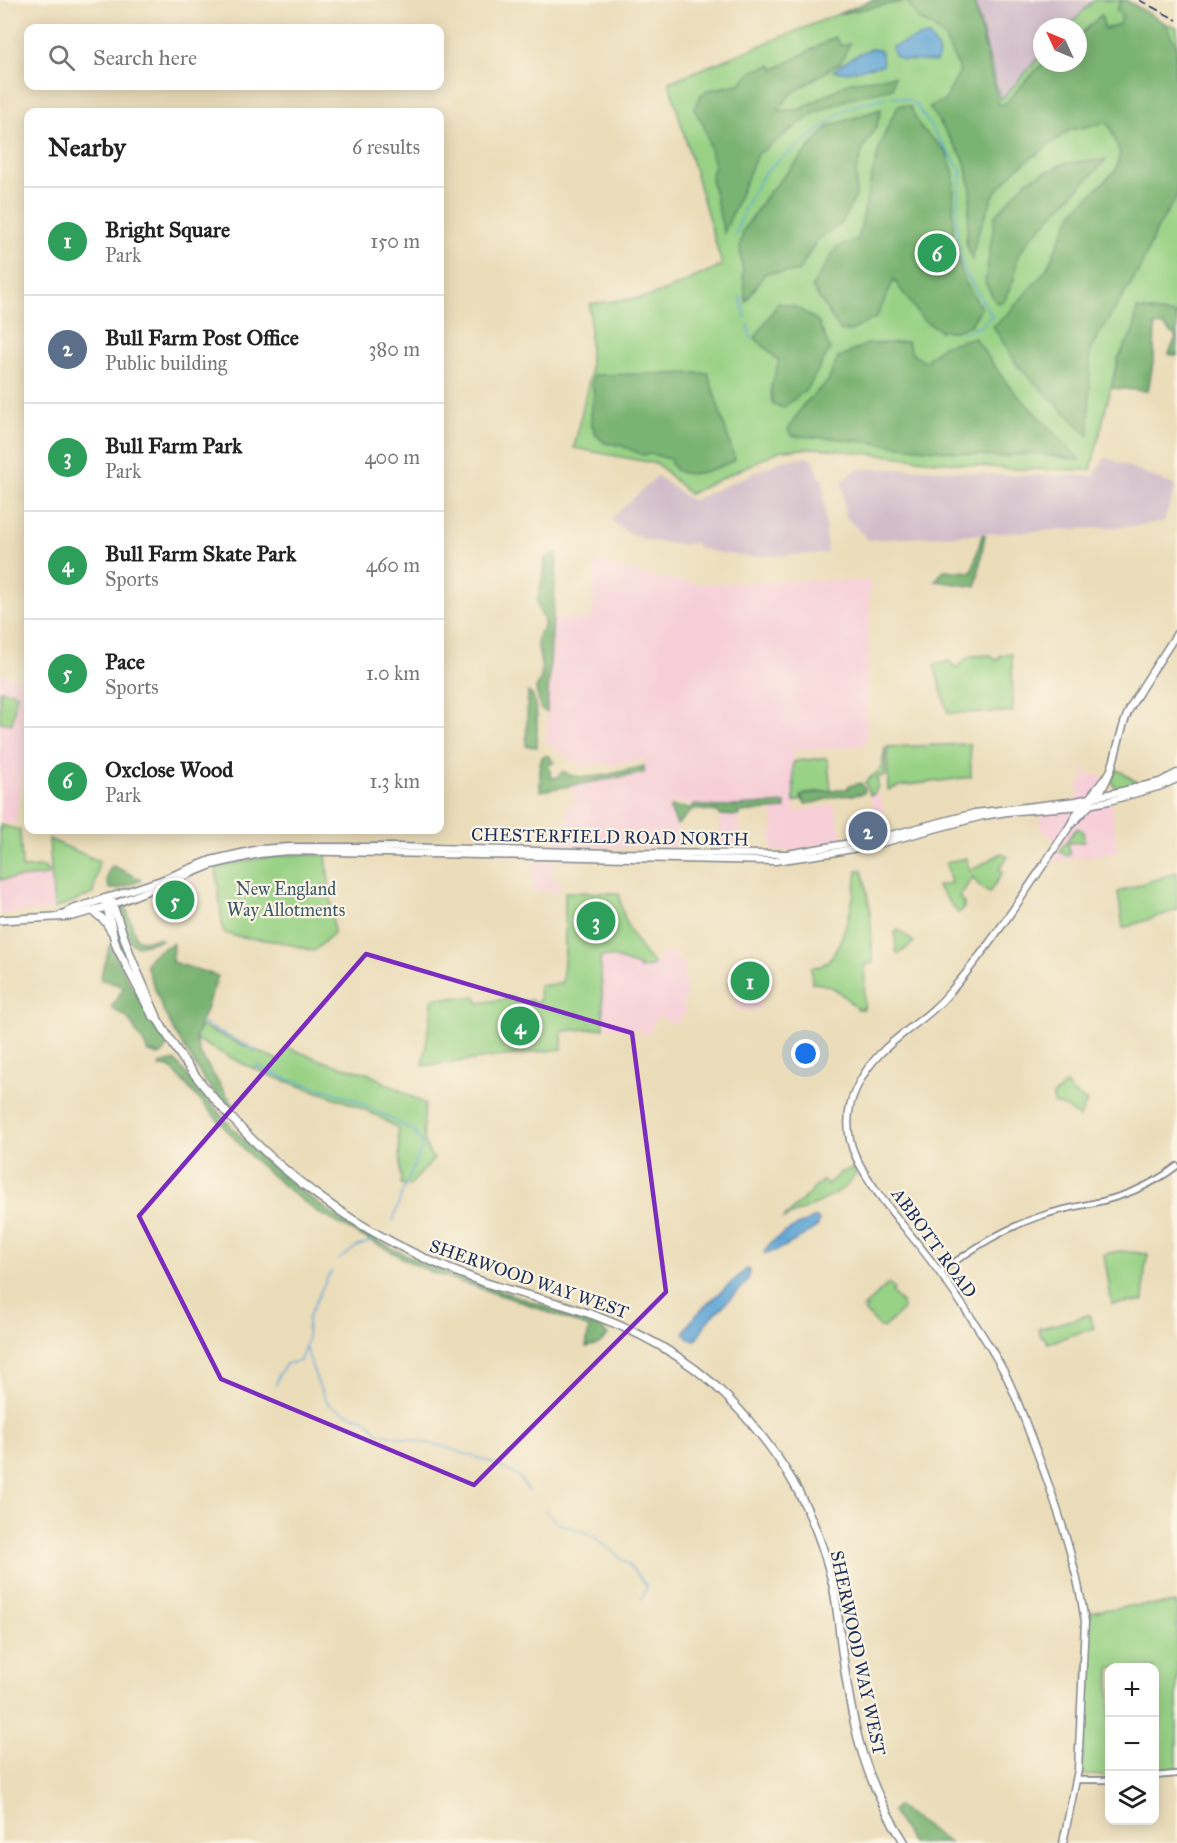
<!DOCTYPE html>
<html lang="en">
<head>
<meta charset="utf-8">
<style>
	:root { --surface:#fff; --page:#f6f6f6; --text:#222; --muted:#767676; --line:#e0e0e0; --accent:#1f6fb2 }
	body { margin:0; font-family:"IM FELL Great Primer",serif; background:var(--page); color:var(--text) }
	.controls { position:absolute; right:18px; bottom:18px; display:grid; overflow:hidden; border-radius:12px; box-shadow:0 3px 15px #0003 }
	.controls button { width:54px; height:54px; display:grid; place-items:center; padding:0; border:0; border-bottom:2px solid var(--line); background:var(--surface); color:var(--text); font:30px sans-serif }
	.compass { position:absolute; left:1033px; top:18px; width:54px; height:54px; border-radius:50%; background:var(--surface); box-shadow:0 3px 15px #0003; rotate:314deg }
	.you { position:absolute; left:806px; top:1054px; width:21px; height:21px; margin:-15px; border:4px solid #fff; border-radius:50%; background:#1a73e8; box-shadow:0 0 0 9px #1a73e833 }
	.badge { display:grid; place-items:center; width:39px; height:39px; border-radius:50%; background:var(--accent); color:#fff; font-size:20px; font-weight:700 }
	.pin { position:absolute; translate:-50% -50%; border:3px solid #fff; box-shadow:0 2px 6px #0006 }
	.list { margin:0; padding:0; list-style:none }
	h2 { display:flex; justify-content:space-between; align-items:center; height:78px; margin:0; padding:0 24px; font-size:26px }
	h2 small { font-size:20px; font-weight:400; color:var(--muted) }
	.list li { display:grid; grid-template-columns:39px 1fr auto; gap:18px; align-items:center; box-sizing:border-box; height:108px; padding:0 24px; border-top:2px solid var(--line) }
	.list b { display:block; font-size:22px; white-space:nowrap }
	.list p { margin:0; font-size:20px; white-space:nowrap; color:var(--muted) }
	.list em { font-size:20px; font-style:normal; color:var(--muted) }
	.icon { flex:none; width:33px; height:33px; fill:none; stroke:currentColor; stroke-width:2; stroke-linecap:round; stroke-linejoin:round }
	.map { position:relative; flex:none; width:1177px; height:1843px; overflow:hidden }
	.search { position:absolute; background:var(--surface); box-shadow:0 3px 15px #0003; left:24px; top:24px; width:420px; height:66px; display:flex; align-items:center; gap:15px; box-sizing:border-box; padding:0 21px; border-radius:12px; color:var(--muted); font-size:22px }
	.panel { position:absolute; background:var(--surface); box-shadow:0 3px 15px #0003; left:24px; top:108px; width:420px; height:726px; border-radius:12px }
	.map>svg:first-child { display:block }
	.built { fill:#f6cfd8 }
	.industrial { fill:#d1bdca }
	.green { fill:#98d285; stroke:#5a8072; stroke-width:1.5 }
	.forest { fill:#7ab472; stroke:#4a7268; stroke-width:1.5 }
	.water { fill:#60a6d6; stroke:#3e6a9a; stroke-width:1.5 }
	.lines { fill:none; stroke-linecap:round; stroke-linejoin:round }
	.stream { stroke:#60a6d6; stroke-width:1.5 }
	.minor-casing { stroke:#83868c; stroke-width:8 }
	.major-casing { stroke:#83868c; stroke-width:9 }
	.highway-casing { stroke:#83868c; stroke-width:10 }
	.minor { stroke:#fff; stroke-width:4.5 }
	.major { stroke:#fff; stroke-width:6 }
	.highway { stroke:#fff; stroke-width:7 }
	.rail { stroke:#1b2f5e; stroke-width:1.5; stroke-dasharray:9 4.5; stroke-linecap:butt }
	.marked { fill:none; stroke:#7b2cbf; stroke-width:4.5; stroke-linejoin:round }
	.labels { text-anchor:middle; stroke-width:4.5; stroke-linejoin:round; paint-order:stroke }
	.street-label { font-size:18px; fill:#1b2f5e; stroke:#fcf5e5 }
	.park-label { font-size:18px; fill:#3a5868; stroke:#fcf5e5 }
</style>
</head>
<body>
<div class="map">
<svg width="1177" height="1843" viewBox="0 0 1177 1843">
	<rect width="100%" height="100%" fill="#fcf5e5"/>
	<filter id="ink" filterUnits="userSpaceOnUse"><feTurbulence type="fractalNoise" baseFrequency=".0167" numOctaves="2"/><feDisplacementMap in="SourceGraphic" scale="12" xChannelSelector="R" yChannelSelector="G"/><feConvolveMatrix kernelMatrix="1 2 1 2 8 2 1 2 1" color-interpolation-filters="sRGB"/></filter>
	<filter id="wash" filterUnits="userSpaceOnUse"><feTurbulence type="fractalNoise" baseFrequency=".008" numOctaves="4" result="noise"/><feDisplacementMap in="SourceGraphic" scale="24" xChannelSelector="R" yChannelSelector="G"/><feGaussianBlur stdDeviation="1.35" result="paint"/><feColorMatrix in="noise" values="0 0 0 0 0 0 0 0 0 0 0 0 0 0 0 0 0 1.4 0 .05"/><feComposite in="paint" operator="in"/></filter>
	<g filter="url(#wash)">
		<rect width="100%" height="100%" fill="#ebddba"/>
		<g class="built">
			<path d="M595,561L659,578L700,584L810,580L870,581L866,744L831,749H794L795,811L834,805L843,841L792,850L772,851L770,832L774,831L772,810L785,809L746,806L719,807L671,802L670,809L677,825L676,848L552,847L550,833L567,830V806L575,805L571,786L644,773V758L635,762H618V766L592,764L590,767H583L559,752L546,740L553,617L592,619Z"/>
			<path d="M0,674L28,680V721L16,821L14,824L0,821Z"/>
			<path d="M1082,767H1086L1087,775H1101L1112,805L1117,853L1051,862L1062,845L1041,830L1040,814L1062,812L1079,795L1078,782L1084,781Z"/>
			<path d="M879,793L889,831L862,837L858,816L873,813L870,795Z"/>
			<path d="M720,815L739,816L743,850L718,851Z"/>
			<path d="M533,861H553V879L560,880V892L532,891Z"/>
			<path d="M51,875L54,909L0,914V880Z"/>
			<path d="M195,875L198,903L164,909L157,891Z"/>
			<path d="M668,951L687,967L683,975L687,994L686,999L681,1004L687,1010L675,1024L658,1016L647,1036L641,1033L642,1029L604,1028L600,957H616L627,963L650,967Z"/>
			<path d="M759,990L761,1009L739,1011L737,992Z"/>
		</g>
		<g class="industrial">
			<path d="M974,0H1094L1068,27H1042V54L1005,96L1000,99Z"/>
			<path d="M807,457L814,460L820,478L823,479L827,553L749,557L720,553L699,548L695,543L681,545L646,540L623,530L611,519L657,476L689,499L693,500L781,461Z"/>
			<path d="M1105,457L1176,486L1164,521L1136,526L868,540L845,516L842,481L858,469H927L998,475L1094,476Z"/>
		</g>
		<g class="green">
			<path d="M873,0H974L1000,99L1005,96L1042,54V63H1078V27H1068L1094,0H1126L1166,24L1177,27V315L1137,309L1134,329L1118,359L1114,375L1091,470L1008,469L818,448L781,450L689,494L658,464L574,448L590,375V304L648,297L672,288L722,265L669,82Z"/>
			<path d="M1012,654L1013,712L948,713L934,665L949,661L956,668L970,656L991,655L995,660H998L999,656Z"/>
			<path d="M0,690L17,693L12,724L0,722Z"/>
			<path d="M970,744L971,777L900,786L888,790L887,747Z"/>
			<path d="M885,748V776L877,777L878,786L874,794L870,795L865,782L881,769Z"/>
			<path d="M826,758L828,762L831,791L814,792L801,796L802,800L794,802L793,763L796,761Z"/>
			<path d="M1116,769L1139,783L1116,788L1112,782Z"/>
			<path d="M0,825L20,830L22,868L44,867L49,873L48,875L0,880Z"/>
			<path d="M1077,828L1083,831L1084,842L1068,843L1070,855L1067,856L1059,851Z"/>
			<path d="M49,839L99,861L93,894L54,909Z"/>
			<path d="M1002,853L1008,857L999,869L1003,872L989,893L980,887L973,877L959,897L964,903V908L959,913L955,910L937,886L951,883L946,862L966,858L970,871Z"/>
			<path d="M287,855H326L334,933L314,951L281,942L234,936L223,932L216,868L250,860Z"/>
			<path d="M857,870H862L864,877L870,909L873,963L865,964L864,1009H857C841,994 836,984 812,983L811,967C816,967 821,967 824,964C844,951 855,893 857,870Z"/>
			<path d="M1177,872V910L1123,928L1118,892Z"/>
			<path d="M565,892L619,893C622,920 635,944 654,964L650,967L639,969V966C624,963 615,954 600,957L604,1028L562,1031V1049L423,1066L433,998L476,997L478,1003L514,998L515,1002L532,1000L533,1002L540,1001L539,986L562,983L565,950Z"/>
			<path d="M898,930L914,942L899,954L896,952L895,932Z"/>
			<path d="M758,975L768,984L733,987L730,984L736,977Z"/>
			<path d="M200,1026L280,1061L286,1047L328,1063L367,1073L425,1104C424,1123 419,1144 434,1159L409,1186L401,1184L398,1129C361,1102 317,1093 274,1077C247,1067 221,1053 195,1039Z"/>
			<path d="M1066,1084L1073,1093L1087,1102L1079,1118L1067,1108L1054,1104L1053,1096Z"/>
			<path d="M855,1168L856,1171C853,1192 801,1210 783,1219L823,1180L828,1184L841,1172Z"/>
			<path d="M1120,1251L1148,1254L1145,1268L1143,1301L1112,1304L1104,1254Z"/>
			<path d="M889,1283L894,1290L892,1292L902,1303L903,1310L884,1327L881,1328L864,1311L867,1309L865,1307L862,1309Z"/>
			<path d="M1089,1315L1094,1328L1048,1343L1043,1336L1041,1337L1038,1329Z"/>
			<path d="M1177,1603V1769L1155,1771L1154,1668H1110L1109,1776L1082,1775L1089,1612L1130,1606Z"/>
		</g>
		<g class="forest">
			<path d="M873,0H974L998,104H1005L1030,76L1044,63H1078V37L1101,15L1105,29L1119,24L1122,16L1116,11L1121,0H1126L1166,24L1177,49L1174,73L1177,82V195L1156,231L1140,269L1090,349L1089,436L1018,366L993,326L1006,316L1046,270L1073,212L1116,170L1120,153L1110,127L1105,123L1070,130L1015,170L994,194L976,239L972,260L966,243L971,189L964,159L929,107L945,100L960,71L944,37L933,27L918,19L907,1L838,14Z"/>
			<path d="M835,37L841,46L850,43L841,62L791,94L778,110H799L850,82L894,76L893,88L851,98L815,113L757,155L724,233L711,179L714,164L704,126L694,109L701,95L709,90L739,84L753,71L771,65L775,69Z"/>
			<path d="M899,105L910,106L920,127L946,151L954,174L953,243L965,282L981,308L971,325L956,331H941L923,320L894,280L876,318L851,331L840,330L812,287L837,247L858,239C869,193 874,146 899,105Z"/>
			<path d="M881,109L877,125L863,149L856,171V196L841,224L817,240L798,272L765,273L746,302L740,247L743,231L766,196L829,126Z"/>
			<path d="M1106,160L1032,236L1018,255L1014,280L1004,301L996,303L985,282L995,216L1026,181L1065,163Z"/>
			<path d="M778,303L796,307L818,321L830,349L808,388L783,408L772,403L771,387L779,361L755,338Z"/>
			<path d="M1137,309L1177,315V356L1169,354L1176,337L1164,326L1155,325L1154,357L1148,391L1111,388L1118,359L1134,329Z"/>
			<path d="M974,337L1008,385L1080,460L1032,453L998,457L831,438L792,436L788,430L803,405L828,381L838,358L867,344L907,342L912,353L924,362L943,346Z"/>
			<path d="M708,373L735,460C718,468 676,487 670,459L651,454L643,455L620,445L605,443L596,435L592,425L591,414L594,394L592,384L593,375Z"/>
			<path d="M982,535H985L976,587L935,581L944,570L972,572Z"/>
			<path d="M557,554L547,712L541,710L536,689L541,678L542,670L537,642L539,633L544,628V620L538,608L537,601L545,567V558Z"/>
			<path d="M528,692L533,696L537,716V747L526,746Z"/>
			<path d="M545,756H549L554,763L549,764L551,778L558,777L563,771C582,785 622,771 644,766V773L540,791V764L542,757Z"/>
			<path d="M861,783L865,790L864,793C854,796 844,795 834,797C821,800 821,803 805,804L801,796L805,794L848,789V786Z"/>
			<path d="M785,803V809L738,812L739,816L720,815L718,812L693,809L677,825L670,809V807L690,808L693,805L719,807Z"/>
			<path d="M113,866L140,879V881L118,889H111C105,884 107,875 110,868Z"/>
			<path d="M126,904L130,905L126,907L136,938L144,941L159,938L161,940L138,946L131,943L118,913L121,906Z"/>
			<path d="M173,943L172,962L218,976L195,1039L200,1054L234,1106L226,1105L205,1081L174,1031L163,1010L146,966C148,953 163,949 173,943Z"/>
			<path d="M110,945L130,984L167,1044L164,1053L159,1055L149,1052L127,1017L111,1008L124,987L100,979Z"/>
			<path d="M171,1061L176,1062C197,1087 218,1113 241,1137C293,1192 359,1235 428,1265C460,1279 494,1288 527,1300C551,1308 575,1318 599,1327L608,1335L599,1344L586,1347L589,1328L524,1303L434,1273L410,1262L319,1213L292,1193L253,1159L170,1067H159L160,1064Z"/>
			<path d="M897,1806L949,1843H912L892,1812Z"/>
		</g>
		<g class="water">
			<path d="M929,36C935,45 943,52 936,62L902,60L895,56L892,47L919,37Z"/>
			<path d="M870,49L880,50L882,55L883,65C867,67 846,75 833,71L851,58Z"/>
			<path d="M813,1218H817L819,1221L818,1226C805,1234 779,1254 764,1253C767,1239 800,1224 813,1218Z"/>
			<path d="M747,1269L750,1270L748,1281L706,1323L697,1339L694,1340L689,1339L684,1333C691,1314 731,1284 747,1269Z"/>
		</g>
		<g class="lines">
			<g class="stream">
				<path d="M892,96L909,100L916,105L961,171C961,185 957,198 957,212C954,262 967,276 992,316L979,327L962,333"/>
				<path d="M735,236L746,205L763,175L779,160L849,107L886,97"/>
				<path d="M740,296L746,318"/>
				<path d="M748,325L751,339"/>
				<path d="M201,1023L256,1050L255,1052"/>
				<path d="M256,1066L288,1079L342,1095L365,1105L414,1131L423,1145"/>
				<path d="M393,1221L401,1196L422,1147"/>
				<path d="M337,1261L356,1247L371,1241"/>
				<path d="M306,1348C310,1360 321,1399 330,1405C341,1412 354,1415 366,1420C373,1424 373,1430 381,1434"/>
				<path d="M276,1385L278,1376L286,1364L300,1361L307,1340L308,1318L328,1276L332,1272"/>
				<path d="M384,1434L441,1446L490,1462L518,1476L529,1491"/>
				<path d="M545,1510L558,1523L592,1535L628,1564L647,1586L642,1599"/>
			</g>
		</g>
	</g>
	<g filter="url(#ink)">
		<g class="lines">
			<g class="minor-casing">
				<g id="minor">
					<path d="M940,1272C973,1249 1005,1227 1044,1215C1059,1210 1074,1207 1089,1204C1121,1198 1151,1186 1177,1166"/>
					<path d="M1154,1776L1177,1774"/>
					<path d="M1076,1780H1110"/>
				</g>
			</g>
			<g class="major-casing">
				<g id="major">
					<path d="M1098,795C1117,770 1116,736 1130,708C1144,682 1162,658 1177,633"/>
					<path d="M1072,824L1092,803"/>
					<path d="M110,897L161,880L211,860L259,849L289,847H398L612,853L787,854L879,838L975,813L1076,801L1118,792L1160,782L1177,773"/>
					<path d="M112,905L212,865L259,854L288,851L775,861L831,853L878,844L983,816L1007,812L1082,806L1109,801L1161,786L1177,779"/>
					<path d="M1063,1843L1078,1770L1085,1622C1076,1560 1055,1500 1033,1442C1023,1417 1015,1391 1002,1368C984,1335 962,1304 940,1273C914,1236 874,1196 855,1155C846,1135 846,1111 855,1091C877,1040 919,1030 951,991C995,940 1031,883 1069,827L1077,813L1110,772"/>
				</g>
			</g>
			<g class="highway-casing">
				<g id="highway">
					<path d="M104,899C111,915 111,932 117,948L152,1015L158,1020C168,1036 178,1054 191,1070C267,1169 358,1236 475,1279C507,1291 541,1298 573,1308C629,1326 685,1354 727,1397C780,1451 814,1507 832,1581C838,1606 839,1632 843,1658C853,1730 865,1782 905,1843"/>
					<path d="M93,911L105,921L111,931"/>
					<path d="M60,916L71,910L110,897L131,957L157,1017"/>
					<path d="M0,920L72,916L110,906"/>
				</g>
			</g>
			<use href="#minor" class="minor"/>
			<use href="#major" class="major"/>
			<use href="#highway" class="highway"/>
			<path class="rail" d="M1139,0L1177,20"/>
		</g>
	</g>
	<path class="marked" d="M366,954L632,1033L666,1292L474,1485L221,1379L139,1216Z"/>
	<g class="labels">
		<g class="street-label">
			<text transform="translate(610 837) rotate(1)" y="6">CHESTERFIELD ROAD NORTH</text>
			<text transform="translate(934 1243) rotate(54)" y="6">ABBOTT ROAD</text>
			<text transform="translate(529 1279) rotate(19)" y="6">SHERWOOD WAY WEST</text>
			<text transform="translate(858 1653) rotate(78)" y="6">SHERWOOD WAY WEST</text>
		</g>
		<g class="park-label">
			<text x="286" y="895">New England<tspan x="286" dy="21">Way Allotments</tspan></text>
		</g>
	</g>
</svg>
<div class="controls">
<button>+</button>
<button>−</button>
<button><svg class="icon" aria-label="layers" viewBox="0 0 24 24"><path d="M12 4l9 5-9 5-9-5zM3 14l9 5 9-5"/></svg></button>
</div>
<svg class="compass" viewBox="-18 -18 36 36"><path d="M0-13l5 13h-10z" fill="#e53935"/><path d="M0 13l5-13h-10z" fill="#767676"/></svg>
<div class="you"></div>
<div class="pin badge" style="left:750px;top:981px;background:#2e9e5b">1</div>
<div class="pin badge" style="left:868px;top:831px;background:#5c6f8a">2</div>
<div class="pin badge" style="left:596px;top:921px;background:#2e9e5b">3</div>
<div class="pin badge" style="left:520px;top:1026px;background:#2e9e5b">4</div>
<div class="pin badge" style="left:175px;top:900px;background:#2e9e5b">5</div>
<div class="pin badge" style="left:937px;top:253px;background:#2e9e5b">6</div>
<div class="search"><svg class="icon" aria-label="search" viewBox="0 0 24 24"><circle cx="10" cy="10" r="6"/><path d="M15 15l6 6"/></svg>Search here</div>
<section class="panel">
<h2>Nearby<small>6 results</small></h2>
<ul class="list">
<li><span class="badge" style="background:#2e9e5b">1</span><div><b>Bright Square</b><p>Park</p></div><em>150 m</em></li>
<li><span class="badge" style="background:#5c6f8a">2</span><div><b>Bull Farm Post Office</b><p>Public building</p></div><em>380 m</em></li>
<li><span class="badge" style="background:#2e9e5b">3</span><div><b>Bull Farm Park</b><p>Park</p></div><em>400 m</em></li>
<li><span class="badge" style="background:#2e9e5b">4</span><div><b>Bull Farm Skate Park</b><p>Sports</p></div><em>460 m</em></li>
<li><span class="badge" style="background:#2e9e5b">5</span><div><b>Pace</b><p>Sports</p></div><em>1.0 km</em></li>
<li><span class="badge" style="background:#2e9e5b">6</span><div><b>Oxclose Wood</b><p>Park</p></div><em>1.3 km</em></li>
</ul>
</section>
</div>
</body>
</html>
